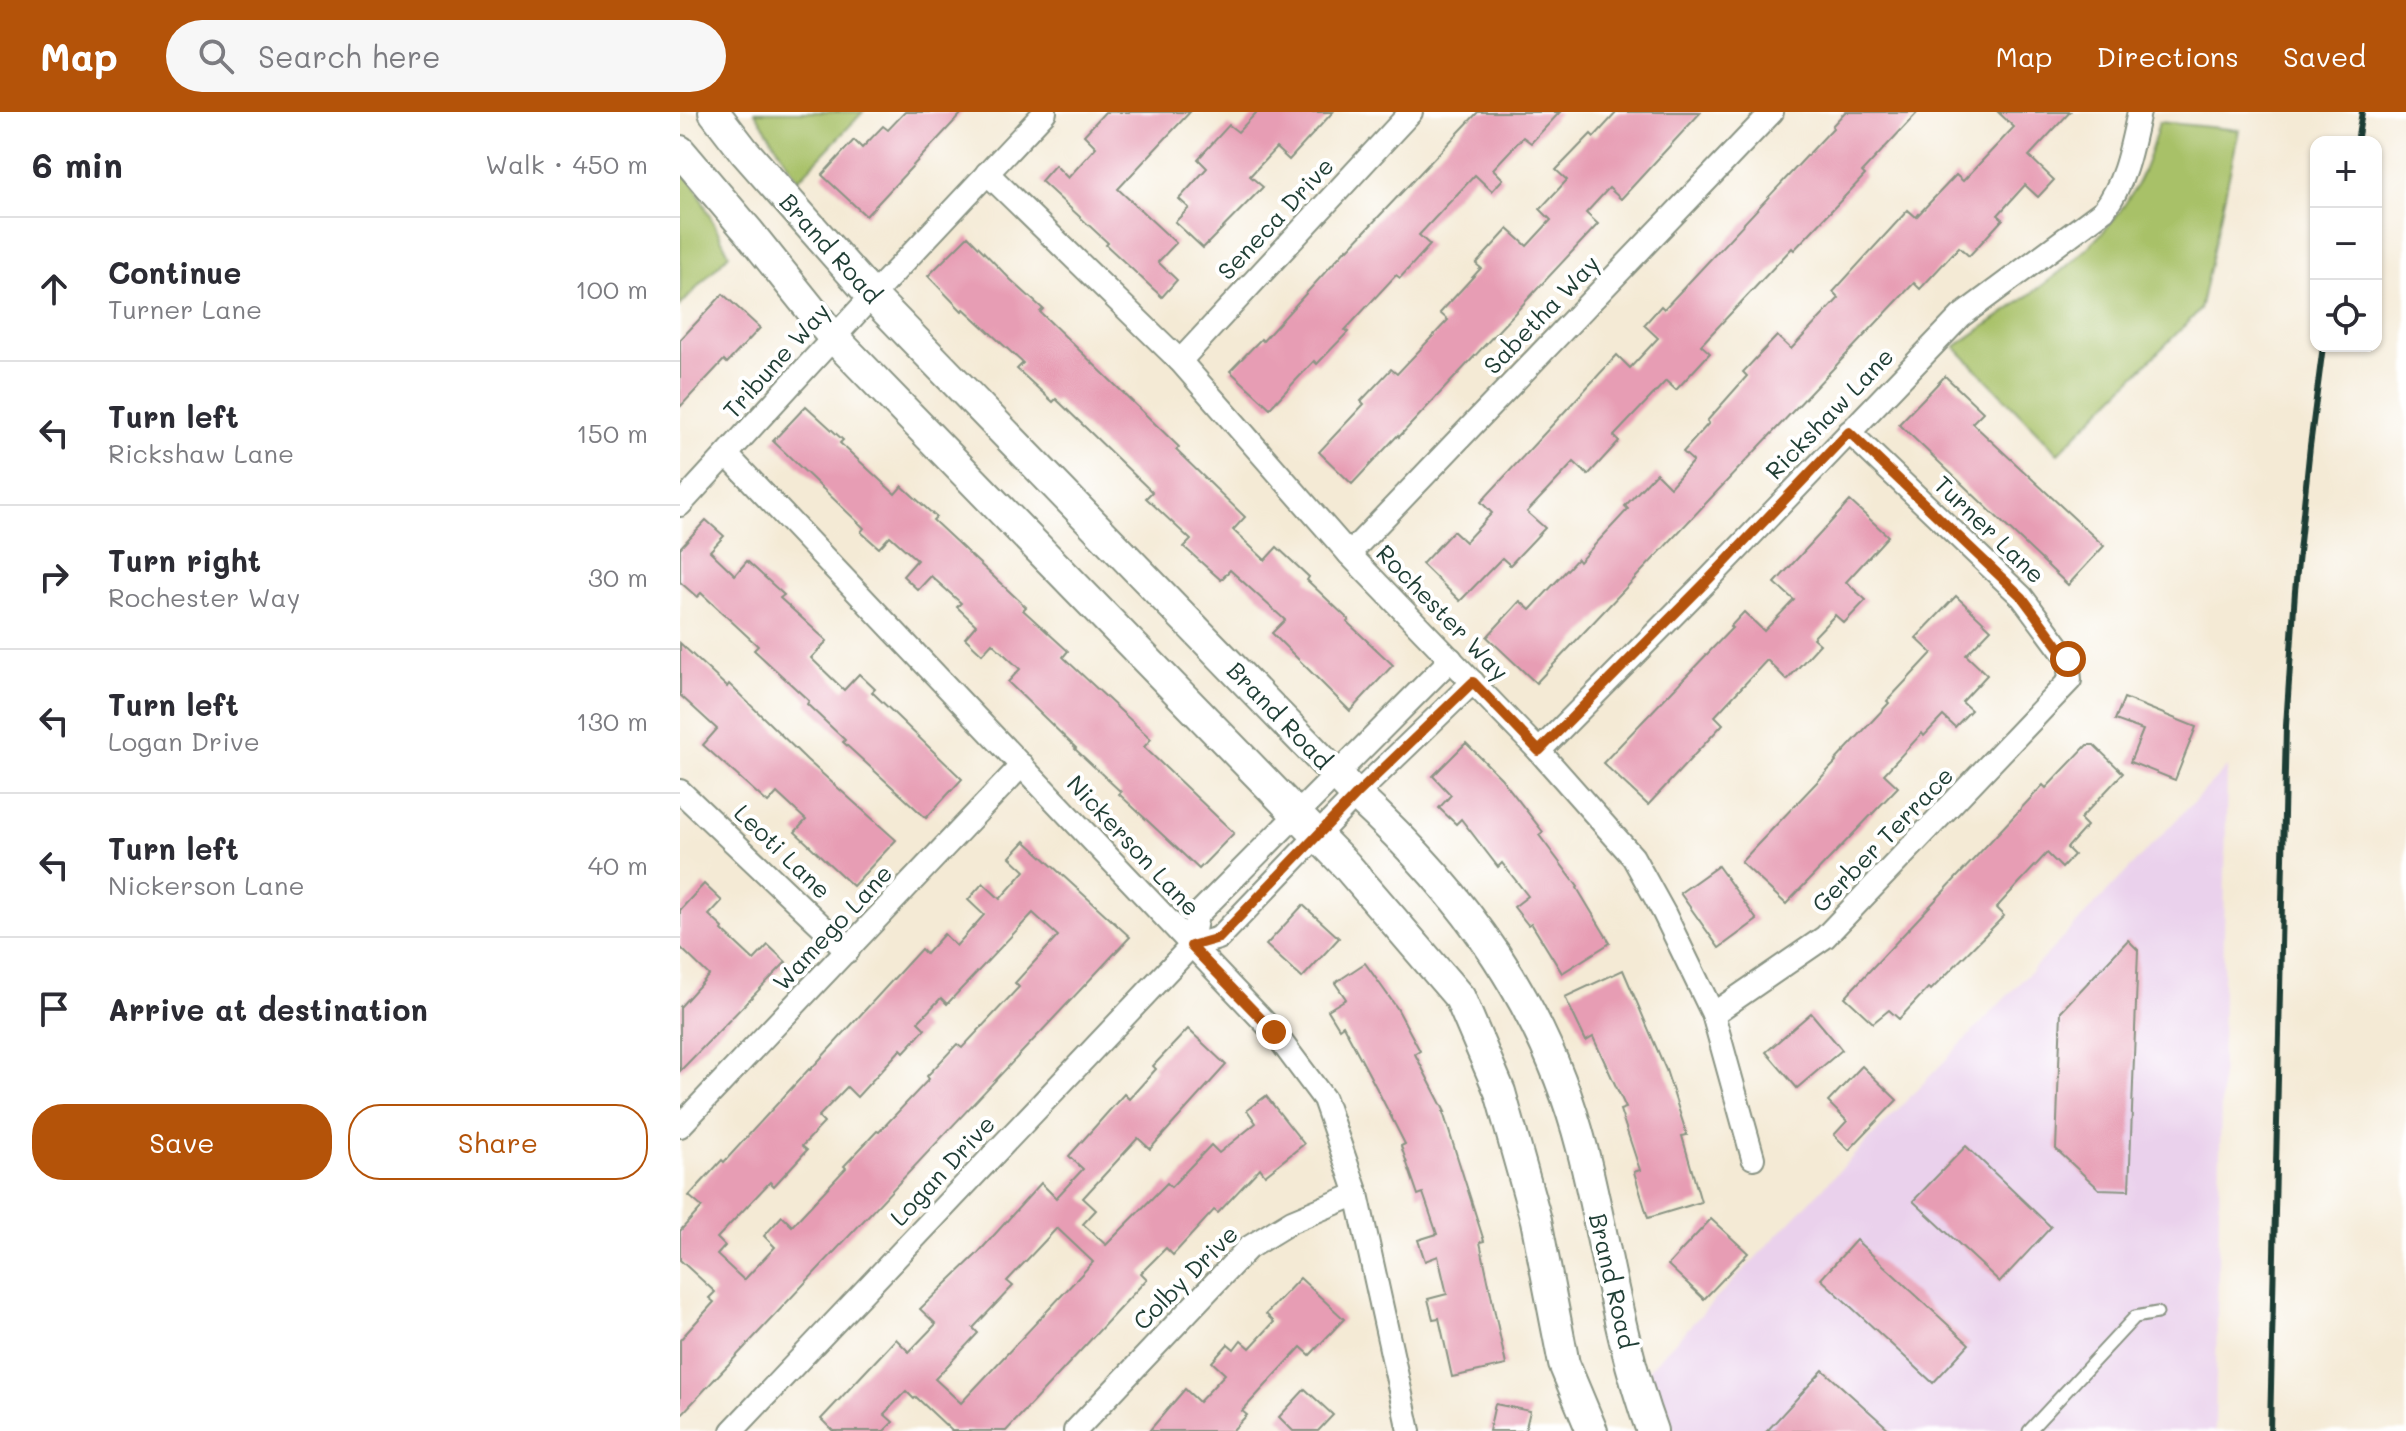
<!DOCTYPE html>
<html lang="en">
<head>
<meta charset="utf-8">
<style>
	:root { --surface:#fff; --page:#f7f7f7; --text:#2b2b33; --muted:#7c7c81; --line:#e1e1e2; --accent:#b45309 }
	body { margin:0; font-family:Mali,sans-serif; background:var(--page); color:var(--text) }
	.controls { position:absolute; right:24px; top:24px; display:grid; overflow:hidden; border-radius:16px; box-shadow:0 2px 6px #0004 }
	.controls button { width:72px; height:72px; display:grid; place-items:center; padding:0; border:0; border-bottom:2px solid var(--line); background:var(--surface); color:var(--text); font:40px sans-serif }
	.stop { position:absolute; width:24px; height:24px; margin:-18px; border:6px solid #b45309; border-radius:50%; background:#fff }
	.stop.end { background:#b45309; border-color:#fff; box-shadow:0 2px 8px #0008 }
	.list { margin:0; padding:0; list-style:none }
	h2 { display:flex; justify-content:space-between; align-items:center; height:104px; margin:0; padding:0 32px; font-size:34px }
	h2 small { font-size:26px; font-weight:400; color:var(--muted) }
	.list li { display:grid; grid-template-columns:52px 1fr auto; gap:24px; align-items:center; box-sizing:border-box; height:144px; padding:0 32px; border-top:2px solid var(--line) }
	.list b { display:block; font-size:30px; white-space:nowrap }
	.list p { margin:0; font-size:26px; white-space:nowrap; color:var(--muted) }
	.list em { font-size:26px; font-style:normal; color:var(--muted) }
	.actions { display:flex; gap:16px; padding:24px 32px }
	.actions a { flex:1; padding:18px 0; border:2px solid var(--accent); border-radius:32px; text-align:center; font-size:28px; color:var(--accent) }
	.actions .main { background:var(--accent); color:#fff }
	.icon { flex:none; width:44px; height:44px; fill:none; stroke:currentColor; stroke-width:2; stroke-linecap:round; stroke-linejoin:round }
	.map { position:relative; flex:none; width:1726px; height:1319px; overflow:hidden }
	header { display:flex; align-items:center; gap:48px; box-sizing:border-box; height:112px; padding:0 40px; background:var(--accent); color:#fff }
	header strong { font-size:38px }
	nav { display:flex; gap:44px; margin-inline-start:auto; font-size:28px }
	.search { width:560px; height:72px; background:var(--page); display:flex; align-items:center; gap:20px; box-sizing:border-box; padding:0 28px; border-radius:44px; color:var(--muted); font-size:30px }
	main { display:flex }
	aside { flex:1; background:var(--surface) }
	.map>svg:first-child { display:block }
	.built { fill:#ead1ec }
	.green { fill:#a8c167; stroke:#647f4e; stroke-width:2 }
	.building { fill:#e79db4; fill-rule:evenodd }
	.lines { fill:none; stroke-linecap:round; stroke-linejoin:round }
	.service-casing { stroke:#8a9484; stroke-width:15 }
	.minor-casing { stroke:#8a9484; stroke-width:26 }
	.secondary-casing { stroke:#8a9484; stroke-width:34 }
	.service { stroke:#fff; stroke-width:11 }
	.minor { stroke:#fff; stroke-width:22 }
	.secondary { stroke:#fff; stroke-width:30 }
	.rail { stroke:#1f3d34; stroke-width:6 }
	.route { stroke:#b45309; stroke-width:10 }
	.labels { text-anchor:middle; stroke-width:8; stroke-linejoin:round; paint-order:stroke }
	.street-label { font-size:24px; fill:#1f3d34; stroke:#fff }
</style>
</head>
<body>
<header>
<strong>Map</strong>
<div class="search"><svg class="icon" aria-label="search" viewBox="0 0 24 24"><circle cx="10" cy="10" r="6"/><path d="M15 15l6 6"/></svg>Search here</div>
<nav><a>Map</a><a>Directions</a><a>Saved</a></nav>
</header>
<main>
<aside>
<h2>6 min<small>Walk · 450 m</small></h2>
<ul class="list">
<li><svg class="icon" aria-label="ahead" viewBox="0 0 24 24"><path d="M12 20V5M6 11l6-6 6 6"/></svg><div><b>Continue</b><p>Turner Lane</p></div><em>100 m</em></li>
<li><svg class="icon" aria-label="left" viewBox="0 0 24 24"><path d="M17 20v-9H6M10 6l-5 5 5 5"/></svg><div><b>Turn left</b><p>Rickshaw Lane</p></div><em>150 m</em></li>
<li><svg class="icon" aria-label="right" viewBox="0 0 24 24"><path d="M7 20v-9h11M14 6l5 5-5 5"/></svg><div><b>Turn right</b><p>Rochester Way</p></div><em>30 m</em></li>
<li><svg class="icon" aria-label="left" viewBox="0 0 24 24"><path d="M17 20v-9H6M10 6l-5 5 5 5"/></svg><div><b>Turn left</b><p>Logan Drive</p></div><em>130 m</em></li>
<li><svg class="icon" aria-label="left" viewBox="0 0 24 24"><path d="M17 20v-9H6M10 6l-5 5 5 5"/></svg><div><b>Turn left</b><p>Nickerson Lane</p></div><em>40 m</em></li>
<li><svg class="icon" aria-label="arrive" viewBox="0 0 24 24"><path d="M6 21V4h12l-3 4 3 4H6"/></svg><div><b>Arrive at destination</b></div></li>
</ul>
<div class="actions"><a class="main">Save</a><a>Share</a></div>
</aside>
<div class="map">
<svg width="1726" height="1319" viewBox="0 0 1726 1319">
	<rect width="100%" height="100%" fill="#fff"/>
	<filter id="ink" filterUnits="userSpaceOnUse"><feTurbulence type="fractalNoise" baseFrequency=".0125" numOctaves="2"/><feDisplacementMap in="SourceGraphic" scale="16" xChannelSelector="R" yChannelSelector="G"/><feConvolveMatrix kernelMatrix="1 2 1 2 8 2 1 2 1" color-interpolation-filters="sRGB"/></filter>
	<filter id="wash" filterUnits="userSpaceOnUse"><feTurbulence type="fractalNoise" baseFrequency=".006" numOctaves="4" result="noise"/><feDisplacementMap in="SourceGraphic" scale="32" xChannelSelector="R" yChannelSelector="G"/><feGaussianBlur stdDeviation="1.8" result="paint"/><feColorMatrix in="noise" values="0 0 0 0 0 0 0 0 0 0 0 0 0 0 0 0 0 1.4 0 .05"/><feComposite in="paint" operator="in"/></filter>
	<g filter="url(#wash)">
		<rect width="100%" height="100%" fill="#f4ead5"/>
		<path class="built" d="M1547,655L1535,1319H988L962,1264Z"/>
		<g class="green">
			<path d="M75,0H183L118,68Z"/>
			<path d="M1479,10L1559,18L1520,198L1378,341L1275,235C1332,195 1414,145 1450,84C1464,63 1473,34 1479,10Z"/>
			<path d="M0,58L14,72L49,142L0,194Z"/>
		</g>
		<g id="blocks">
			<g class="building">
				<path d="M225,0H283L186,104L142,63L174,28L182,36L203,14L208,18Z"/>
				<path d="M425,0H510L438,77L496,131L478,150L497,168L482,185L426,133L428,131L361,69L375,53L388,66L416,35L404,23Z"/>
				<path d="M577,0H653L609,48L596,36L570,64L583,75L523,136L495,110L509,96L499,87L527,56L518,47L549,13L558,20Z"/>
				<path d="M798,0H880L851,31L843,25L813,57L823,67L812,79L795,63L739,123L750,133L720,166L716,163L665,218L668,220L637,252L634,249L590,296L550,259L581,227L583,229L667,136L668,137Z"/>
				<path d="M937,0H1021L941,87L929,76L906,101L918,112L719,325L718,323L672,372L639,340L684,292L681,289L711,257L717,262L768,208L760,201L801,156L796,152L828,117L847,134L871,108L860,97L887,68L876,58L911,22L914,25Z"/>
				<path d="M1165,0H1238L1182,60L1185,63L1114,138L1112,136L1021,233L1030,241L996,278L986,269L934,324L939,329L908,363L894,350L847,400L865,416L830,453L822,446L780,489L742,452L773,419L785,430L812,401L801,390L937,243L950,256L978,226L964,213L981,194L984,197L1153,16L1152,14Z"/>
				<path d="M1318,0H1390L1349,44L1374,68L1358,85L1345,73L1318,103L1323,107L1289,144L1279,135L1240,177L1234,171L856,571L807,525L840,489L850,498L897,447L899,450L948,397L945,394L976,361L990,375L1013,349L1003,340L1029,311L1027,309L1067,264L1063,260L1097,224L1111,237L1159,186L1153,180L1228,98L1236,105L1276,63L1283,69L1334,15Z"/>
				<path d="M288,124L331,168L363,197L360,200L499,335L496,338L565,405L553,418L585,448L597,435L629,465L627,468L669,508L667,510L713,553L670,599L592,521L605,508L550,458L541,468L504,435L511,428L466,386L472,380L376,287L373,290L337,257L343,251L284,197L282,199L248,164Z"/>
				<path d="M43,182L80,216L47,251L44,248L0,295V228Z"/>
				<path d="M1265,264L1303,300L1292,311L1424,434L1388,473L1219,312Z"/>
				<path d="M126,294L163,328L160,331L215,382L222,374L256,405L253,408L346,495L343,498L388,539L383,545L471,627L464,635L554,721L519,757L439,682L441,680L395,637L396,636L328,570L340,557L312,531L302,542L285,526L296,513L277,495L281,491L251,464L238,478L223,464L237,448L210,424L199,436L181,420L184,416L93,329Z"/>
				<path d="M1170,389L1208,424L1166,470L1186,488L1164,511L1155,503L1133,526L1140,532L1107,568L1087,548L1035,604L1043,612L968,693L923,651L1052,516L1050,515L1064,500L1084,519L1114,488L1095,471Z"/>
				<path d="M26,408L44,424L30,439L55,463L67,449L104,483L100,486L147,529L131,546L164,578L179,562L195,577L192,580L282,667L246,706L163,630L165,628L127,592L129,589L74,538L78,534L21,481L17,485L0,470V436Z"/>
				<path d="M1276,484L1311,517L1286,543L1307,563L1282,590L1291,598L1275,615L1263,604L1244,624L1242,621L1204,662L1218,675L1106,792L1061,750L1156,650L1155,649L1209,591L1207,589L1252,541L1236,526Z"/>
				<path d="M0,531L47,575L49,572L127,648L216,728L173,774L115,720L126,708L97,681L88,691L23,633L37,617L0,583Z"/>
				<path d="M1444,586L1516,615L1495,668L1450,650L1463,618L1435,608Z"/>
				<path d="M786,631L821,666L863,720L859,723L898,775L897,776L930,831L882,861L851,811L848,813L834,795L848,784L822,751L818,755L781,707L776,712L759,696L771,683L753,664Z"/>
				<path d="M1407,633H1414L1443,661L1400,707L1407,714L1387,736L1394,743L1382,756L1367,741L1316,796L1324,804L1251,878L1248,876L1219,907L1209,898L1193,911L1165,885L1363,673L1366,676Z"/>
				<path d="M345,729L450,825L0,1304V1228L34,1190L29,1186L35,1180L0,1148V1119L22,1095L9,1084L42,1048L44,1050L129,957L130,958L241,837L246,842L264,822L276,834L304,803L288,788L303,771L320,787L345,759L330,745ZM353,801L378,824L335,871L339,875L282,936L277,932L247,964L249,967L199,1020L197,1019L164,1054L166,1056L112,1114L102,1104L84,1124L95,1135L64,1168L37,1143L45,1134L37,1126L90,1070L94,1074L127,1038L122,1034L144,1011L138,1005L167,975L177,985L221,937L224,940L245,917L238,910L261,886L267,892Z"/>
				<path d="M1038,754L1077,808L1039,836L1000,781Z"/>
				<path d="M24,772L42,789L29,803L43,816L42,818L74,848L88,833L106,850L0,959V895L29,863L0,835V798Z"/>
				<path d="M623,793L659,826L622,866L586,833Z"/>
				<path d="M1448,828L1458,838L1449,1078L1419,1077L1376,1037L1381,899Z"/>
				<path d="M685,851L717,896L740,939L735,942L765,1000H763L804,1129L800,1130L826,1253L772,1265L759,1206L753,1207L748,1187L767,1182L758,1144L745,1149L738,1128L757,1122L743,1081L738,1083L721,1034L725,1032L698,979L663,913L659,916L648,898L666,887L655,871Z"/>
				<path d="M943,858L986,958L1007,1023L1002,1024L1021,1090L968,1106L954,1060L960,1058L940,998L946,996L913,925L906,929L885,885Z"/>
				<path d="M1131,901L1162,938L1117,976L1086,940Z"/>
				<path d="M508,917L546,953L470,1037L458,1026L403,1086L416,1098L403,1112L426,1133L487,1071L491,1075L531,1033L539,1041L576,1011L567,998L586,984L624,1032L585,1063L580,1056L538,1101L534,1098L493,1143L486,1136L461,1161L467,1167L326,1319H272L236,1285L234,1287L226,1279L204,1302L213,1310L204,1319H153L141,1307L216,1227L229,1240L256,1212L240,1197L298,1141L361,1071L376,1086L403,1057L389,1044L444,982L449,987L476,957L473,954ZM377,1116L413,1150L281,1291L255,1267L298,1221L293,1216L333,1174L327,1169Z"/>
				<path d="M1182,954L1217,988L1169,1038L1154,1023L1167,1009L1148,990Z"/>
				<path d="M1286,1034L1371,1115L1320,1170L1233,1089Z"/>
				<path d="M1031,1107L1068,1141L1024,1187L988,1153Z"/>
				<path d="M1176,1128L1289,1232L1253,1271L1141,1167Z"/>
				<path d="M620,1166L664,1207L630,1243L621,1235L562,1299L567,1303L552,1319H469L505,1277L519,1290L545,1262L532,1250L548,1232L554,1237L561,1228L570,1236L594,1210L586,1202Z"/>
				<path d="M1143,1258L1211,1319H1087Z"/>
				<path d="M625,1277L653,1303L638,1319H613L599,1305Z"/>
				<path d="M815,1292L850,1299L845,1319H809Z"/>
			</g>
		</g>
	</g>
	<g filter="url(#ink)">
		<use href="#blocks" fill-opacity="0" stroke="#8a9484" stroke-width="2"/>
		<g class="lines">
			<g class="service-casing">
				<path id="service" d="M1349,1319L1455,1205L1477,1201"/>
			</g>
			<g class="minor-casing">
				<g id="minor">
					<path d="M307,61L500,249L669,442L859,639L953,745L984,801L1033,902L1073,1046"/>
					<path d="M500,249L731,0"/>
					<path d="M47,343L594,920L644,987L677,1082L729,1319"/>
					<path d="M0,393L192,184L365,0"/>
					<path d="M669,442L1092,0"/>
					<path d="M859,639L1029,467L1281,204L1424,98C1446,69 1451,35 1459,0"/>
					<path d="M0,679L168,839"/>
					<path d="M511,834L517,803L771,547"/>
					<path d="M1033,902L1145,825L1390,568L1388,547L1342,485L1169,320"/>
					<path d="M0,1014L342,653"/>
					<path d="M52,1319L511,834L539,826L676,683L793,570"/>
					<path d="M395,1319L568,1136L612,1109L677,1082"/>
				</g>
			</g>
			<g class="secondary-casing">
				<g id="secondary">
					<path d="M34,0L64,39L192,184L676,683C784,782 865,893 902,1036C926,1130 938,1227 972,1319"/>
					<path d="M0,39L68,119L153,225L666,753L780,886L820,980L856,1108L884,1252L912,1319"/>
				</g>
			</g>
			<use href="#service" class="service"/>
			<use href="#minor" class="minor"/>
			<use href="#secondary" class="secondary"/>
			<g class="rail">
				<path d="M1677,30L1682,0"/>
				<path d="M1590,1319L1606,614L1615,479L1630,334L1643,234"/>
			</g>
		</g>
	</g>
	<g class="lines" filter="url(#ink)">
		<path class="route" d="M594,920L511,834L539,826L676,683L793,570L859,639L1029,467L1169,320L1342,485L1388,547"/>
	</g>
	<g class="labels">
		<g class="street-label">
			<text transform="translate(596 107) rotate(-47)" y="8">Seneca Drive</text>
			<text transform="translate(150 137) rotate(48)" y="8">Brand Road</text>
			<text transform="translate(862 203) rotate(-46)" y="8">Sabetha Way</text>
			<text transform="translate(97 249) rotate(-48)" y="8">Tribune Way</text>
			<text transform="translate(1150 302) rotate(-46)" y="8">Rickshaw Lane</text>
			<text transform="translate(1309 418) rotate(44)" y="8">Turner Lane</text>
			<text transform="translate(762 501) rotate(46)" y="8">Rochester Way</text>
			<text transform="translate(599 604) rotate(46)" y="8">Brand Road</text>
			<text transform="translate(1203 728) rotate(-46)" y="8">Gerber Terrace</text>
			<text transform="translate(453 734) rotate(47)" y="8">Nickerson Lane</text>
			<text transform="translate(102 740) rotate(44)" y="8">Leoti Lane</text>
			<text transform="translate(153 816) rotate(-47)" y="8">Wamego Lane</text>
			<text transform="translate(263 1059) rotate(-47)" y="8">Logan Drive</text>
			<text transform="translate(506 1166) rotate(-45)" y="8">Colby Drive</text>
			<text transform="translate(932 1169) rotate(77)" y="8">Brand Road</text>
		</g>
	</g>
</svg>
<div class="controls">
<button>+</button>
<button>−</button>
<button><svg class="icon" aria-label="locate" viewBox="0 0 24 24"><circle cx="12" cy="12" r="6"/><path d="M12 2v4M12 18v4M2 12h4M18 12h4"/></svg></button>
</div>
<div class="stop" style="left:1388px;top:547px"></div>
<div class="stop end" style="left:594px;top:920px"></div>
</div>
</main>
</body>
</html>
